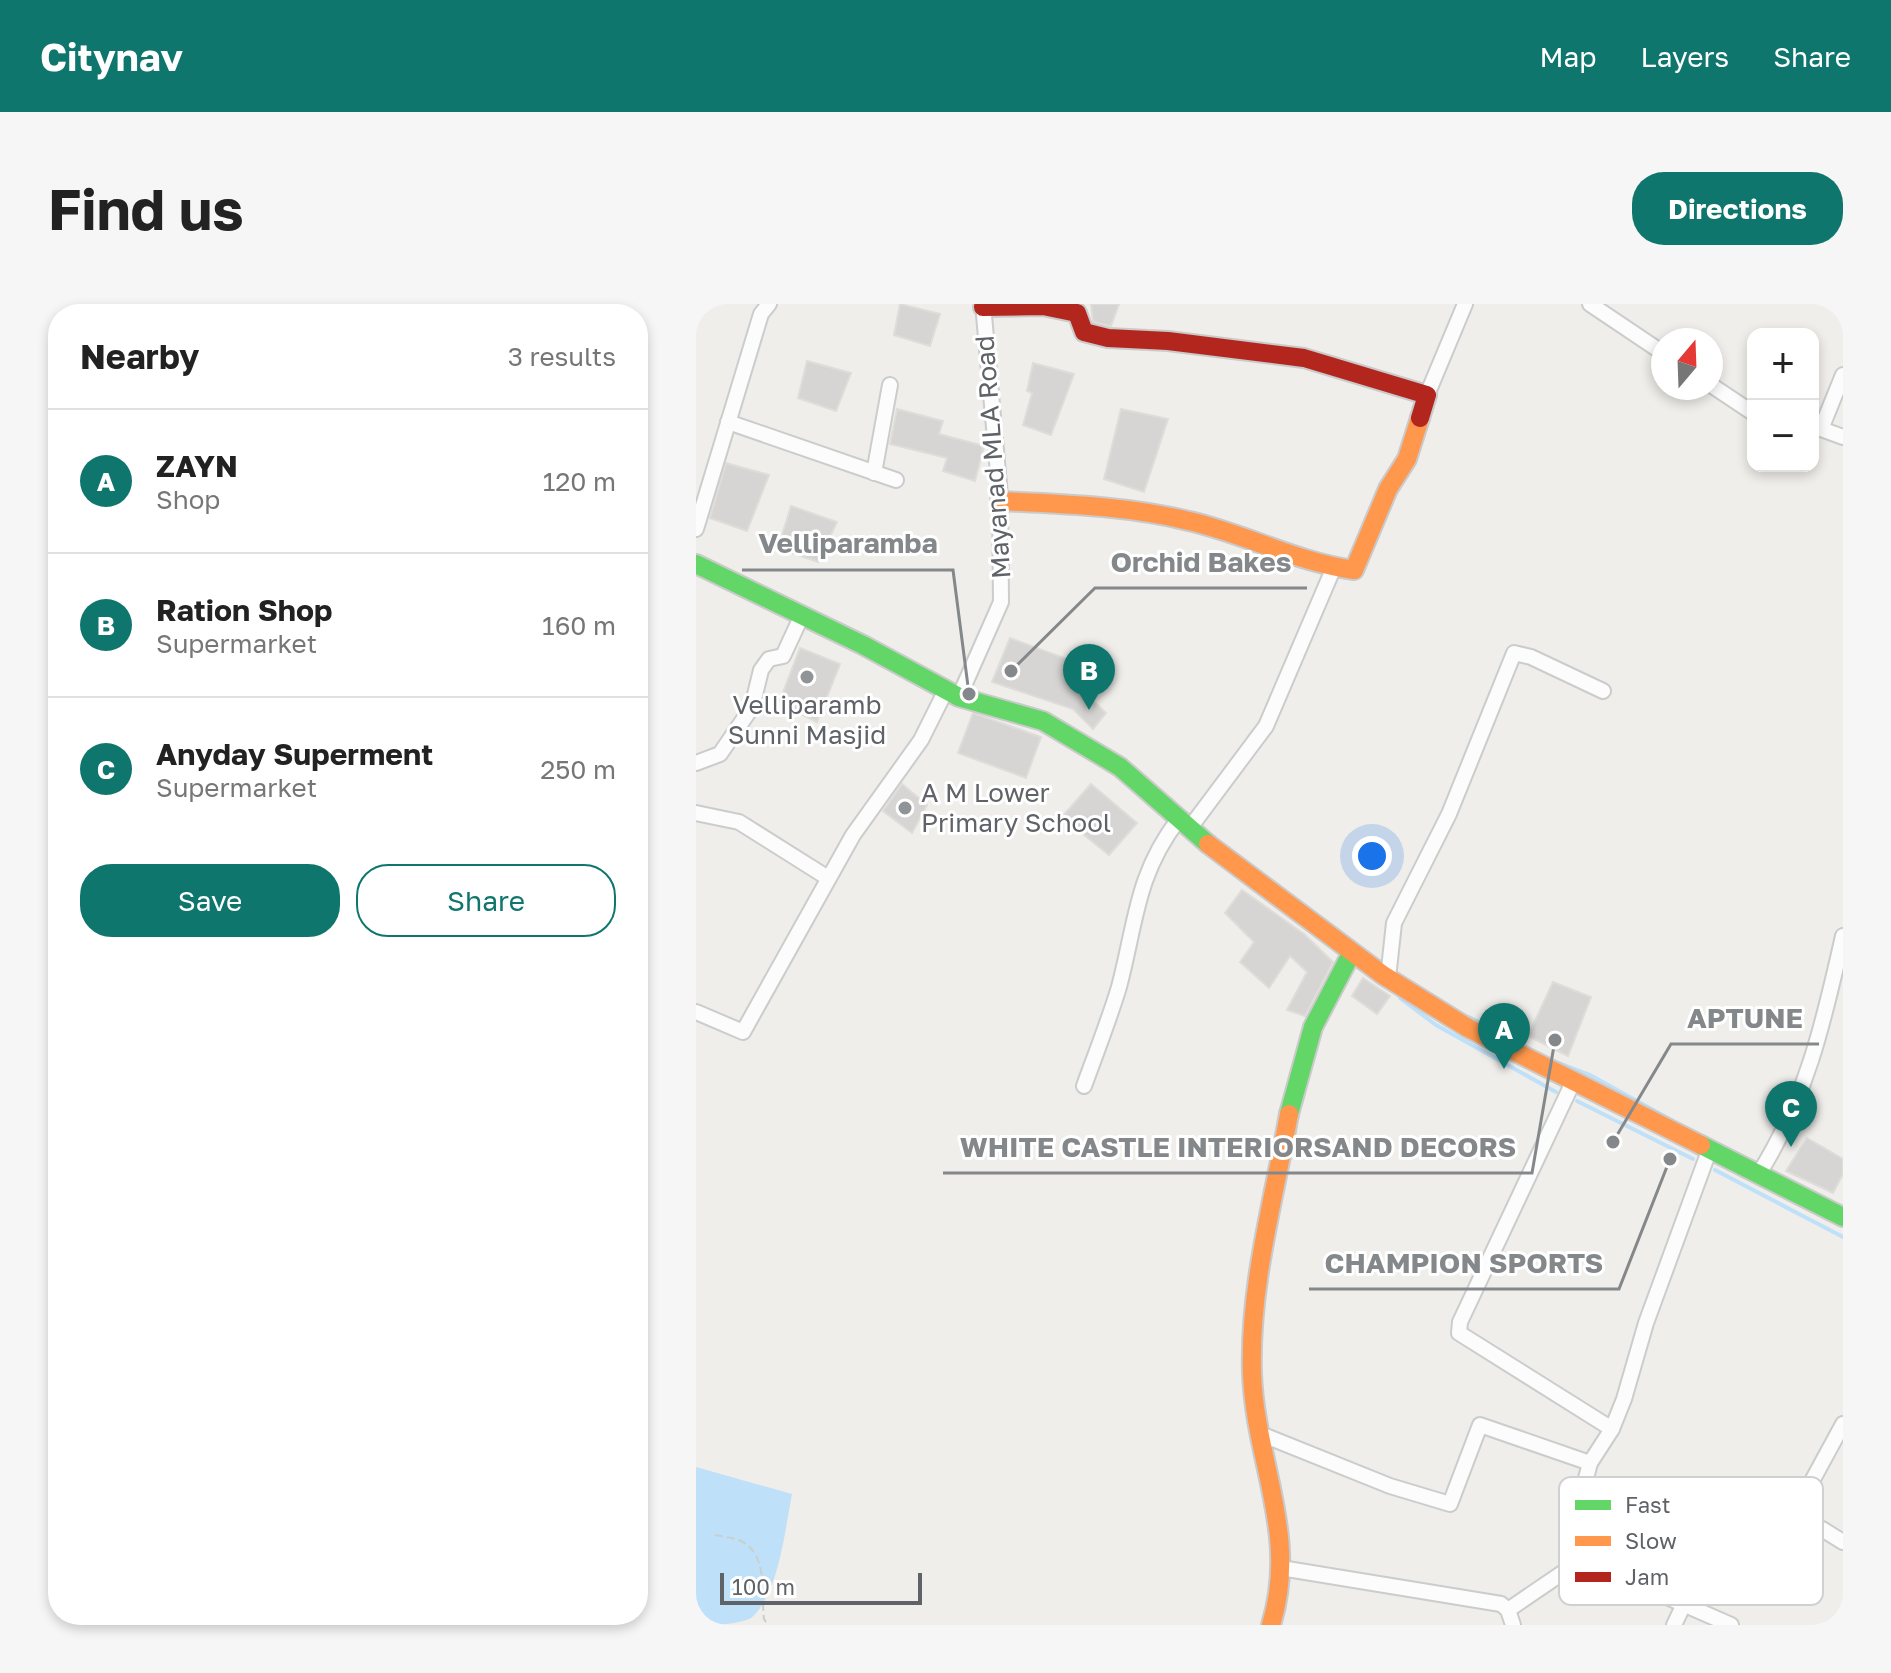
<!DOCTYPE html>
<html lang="en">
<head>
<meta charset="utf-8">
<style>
	:root { --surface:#fff; --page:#f6f6f6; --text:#222; --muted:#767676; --line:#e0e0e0; --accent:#0f766e }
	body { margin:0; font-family:"Golos Text",sans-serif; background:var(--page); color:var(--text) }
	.controls { position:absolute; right:24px; top:24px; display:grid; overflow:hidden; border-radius:16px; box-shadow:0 4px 12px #0003 }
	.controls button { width:72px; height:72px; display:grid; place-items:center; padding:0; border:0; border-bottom:2px solid var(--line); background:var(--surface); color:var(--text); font:40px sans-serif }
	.compass { position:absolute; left:955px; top:24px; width:72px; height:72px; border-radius:50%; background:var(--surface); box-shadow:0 4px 12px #0003; rotate:19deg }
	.scale { position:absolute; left:24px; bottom:20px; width:202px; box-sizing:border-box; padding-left:8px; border:4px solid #5f6368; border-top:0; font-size:22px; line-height:28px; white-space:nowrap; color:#5f6368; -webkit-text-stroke:6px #fff; paint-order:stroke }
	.you { position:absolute; left:676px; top:552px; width:28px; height:28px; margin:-20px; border:6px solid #fff; border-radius:50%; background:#1a73e8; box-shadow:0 0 0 12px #1a73e833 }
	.badge { display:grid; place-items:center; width:52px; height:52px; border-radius:50%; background:var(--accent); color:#fff; font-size:26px; font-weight:700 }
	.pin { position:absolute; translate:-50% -66px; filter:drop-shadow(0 2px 4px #0008) }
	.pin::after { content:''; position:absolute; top:42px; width:28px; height:24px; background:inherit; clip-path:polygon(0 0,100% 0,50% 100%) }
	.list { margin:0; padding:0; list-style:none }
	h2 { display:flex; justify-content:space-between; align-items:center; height:104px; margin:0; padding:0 32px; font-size:34px }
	h2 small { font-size:26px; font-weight:400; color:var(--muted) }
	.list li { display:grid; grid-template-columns:52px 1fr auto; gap:24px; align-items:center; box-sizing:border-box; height:144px; padding:0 32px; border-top:2px solid var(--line) }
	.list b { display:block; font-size:30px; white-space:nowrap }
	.list p { margin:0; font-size:26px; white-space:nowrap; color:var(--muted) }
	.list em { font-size:26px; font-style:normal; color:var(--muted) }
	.actions { display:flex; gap:16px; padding:24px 32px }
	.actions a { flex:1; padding:18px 0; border:2px solid var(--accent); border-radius:32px; text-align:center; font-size:28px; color:var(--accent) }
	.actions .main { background:var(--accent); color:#fff }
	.map { position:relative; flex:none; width:1147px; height:1321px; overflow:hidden; border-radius:32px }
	header { display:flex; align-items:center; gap:48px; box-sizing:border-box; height:112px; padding:0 40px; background:var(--accent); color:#fff }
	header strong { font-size:38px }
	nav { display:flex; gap:44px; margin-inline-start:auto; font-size:28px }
	.intro { display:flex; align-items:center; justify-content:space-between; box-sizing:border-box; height:192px; padding:0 48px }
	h1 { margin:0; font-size:56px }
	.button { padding:20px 36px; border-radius:32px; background:var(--accent); color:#fff; font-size:28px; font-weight:700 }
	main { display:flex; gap:48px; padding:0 48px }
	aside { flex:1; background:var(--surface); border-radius:32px; box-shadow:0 4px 12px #0003 }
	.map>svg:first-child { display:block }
	.water { fill:#bfe0f9 }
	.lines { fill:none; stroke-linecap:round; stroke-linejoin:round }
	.stream { stroke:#bfe0f9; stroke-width:4 }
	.building { fill:#d6d5d3; stroke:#deddd9; stroke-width:2 }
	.street-casing { stroke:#cbcccc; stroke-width:18 }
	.fast-casing { stroke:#cacacb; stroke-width:22 }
	.slow-casing { stroke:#cacacb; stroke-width:22 }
	.jam-casing { stroke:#cacacb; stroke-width:22 }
	.path { stroke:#cacfcc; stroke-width:2; stroke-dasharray:8 4; stroke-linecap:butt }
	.street { stroke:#fdfcfc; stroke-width:14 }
	.fast { stroke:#63d668; stroke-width:18 }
	.slow { stroke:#ff974d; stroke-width:18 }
	.jam { stroke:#b3261e; stroke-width:18 }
	.poi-dot { fill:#919496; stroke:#fff; stroke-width:3 }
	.labels { text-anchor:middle; stroke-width:6; stroke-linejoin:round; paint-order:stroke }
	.street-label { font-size:26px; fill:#5f6368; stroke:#fff }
	.poi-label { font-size:26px; fill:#5f6368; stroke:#fff }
	.key { fill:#fff; stroke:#cfd0d2; stroke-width:2 }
	.key-label { font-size:22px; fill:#5f6368 }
	.leader { fill:none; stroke:#84888a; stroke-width:3 }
	.callout-dot { fill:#84888a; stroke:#fff; stroke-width:3 }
	.callout-label { font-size:28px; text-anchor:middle; font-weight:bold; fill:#84888a; stroke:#fff; stroke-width:6; stroke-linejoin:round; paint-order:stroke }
</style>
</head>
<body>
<header>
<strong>Citynav</strong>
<nav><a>Map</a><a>Layers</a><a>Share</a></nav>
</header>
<div class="intro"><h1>Find us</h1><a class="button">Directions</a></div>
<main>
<aside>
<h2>Nearby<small>3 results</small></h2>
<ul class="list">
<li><span class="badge">A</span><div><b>ZAYN</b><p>Shop</p></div><em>120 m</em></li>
<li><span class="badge">B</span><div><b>Ration Shop</b><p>Supermarket</p></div><em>160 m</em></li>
<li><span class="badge">C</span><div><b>Anyday Superment</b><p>Supermarket</p></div><em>250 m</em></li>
</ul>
<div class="actions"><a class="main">Save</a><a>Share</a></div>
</aside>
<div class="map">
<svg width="1147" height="1321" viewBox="0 0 1147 1321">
	<rect width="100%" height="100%" fill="#efeeea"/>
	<path class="water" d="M0,1163L96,1190C89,1225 83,1290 55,1314C42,1321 16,1321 0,1321Z"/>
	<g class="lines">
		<g class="stream">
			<path d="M704,694L740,721L860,788"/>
			<path d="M773,713L820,738"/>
			<path d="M853,755L894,771L977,817"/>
			<path d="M881,797L997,855"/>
			<path d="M1019,866L1147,933"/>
		</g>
	</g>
	<g class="building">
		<path d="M204,0L244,10L234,42L198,31Z"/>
		<path d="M395,0H423L415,22L397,18Z"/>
		<path d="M111,57L155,69L140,107L102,94Z"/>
		<path d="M337,59L378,70L355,131L327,121L336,89L331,87Z"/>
		<path d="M201,105L247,117L243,130L288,142L279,177L247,167L251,154L194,140Z"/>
		<path d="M425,105L472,115L448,188L408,175Z"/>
		<path d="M30,159L73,171L51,227L14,214Z"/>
		<path d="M95,202L141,218L122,258L82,244Z"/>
		<path d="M314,334L387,361L380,380L410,409L397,425L377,405L296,378Z"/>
		<path d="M104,344L144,360L121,418L83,399Z"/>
		<path d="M277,409L345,433L330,474L262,449Z"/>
		<path d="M206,480L231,501L216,529L187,507Z"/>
		<path d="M395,480L441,519L413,551L366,513Z"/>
		<path d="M546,586L608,630L637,658L609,712L591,706L611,668L594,652L573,684L544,658L558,638L529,609Z"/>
		<path d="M667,674L694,692L681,710L656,692Z"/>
		<path d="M857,678L895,693L872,752L832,732Z"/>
		<path d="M1111,834L1147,855V870L1137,889L1090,867Z"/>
	</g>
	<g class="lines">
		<g class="street-casing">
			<g id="street">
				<path d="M894,0L967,49"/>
				<path d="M1015,81L1057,109"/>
				<path d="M731,91L769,0"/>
				<path d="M32,118L200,176"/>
				<path d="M1117,123L1125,125L1147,71"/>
				<path d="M1125,125L1147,133"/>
				<path d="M178,169L194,81"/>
				<path d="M0,225L65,10L73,0"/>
				<path d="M263,393L305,298L304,191L287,0"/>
				<path d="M0,459L24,450L56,403L65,366L73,355L87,352L106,311"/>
				<path d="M0,509L43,518L132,574"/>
				<path d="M493,525L570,422L638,263"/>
				<path d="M692,674L698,619L753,510L818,349L835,353L907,387"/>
				<path d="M0,708L47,728L157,531L225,436L250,386"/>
				<path d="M878,776L764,1018L763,1029L916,1125"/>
				<path d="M388,782C400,749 413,716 423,683C440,619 440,571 482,516"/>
				<path d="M1013,847L950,1019L928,1095L916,1125L894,1159L872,1243V1254L878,1261L971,1293L1035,1321"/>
				<path d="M1062,871C1110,796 1128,717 1147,632"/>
				<path d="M567,1131L694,1182L754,1200L784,1121L894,1159"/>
				<path d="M1126,1225L1147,1238"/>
				<path d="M1071,1260L1147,1120"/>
				<path d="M585,1264L805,1300L812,1306L817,1321"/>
				<path d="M812,1306L878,1261"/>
				<path d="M978,1321L988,1300"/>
			</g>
		</g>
		<g class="fast-casing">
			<g id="fast">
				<path d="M0,260L167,341L263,393L347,417L424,463L512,540"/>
				<path d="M593,810L617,723L655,650"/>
				<path d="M1005,841L1147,913"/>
			</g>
		</g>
		<g class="slow-casing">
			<g id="slow">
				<path d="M304,197C367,200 432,202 493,217C550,230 600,258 658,266L692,185L711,155L724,114"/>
				<path d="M512,540L687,671L772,724L1005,841"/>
				<path d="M575,1321C603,1230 559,1158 556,1069C553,983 578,895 593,810"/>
			</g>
		</g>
		<g class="jam-casing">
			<path id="jam" d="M287,3L347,2L381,9L388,28L412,34L472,37L608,54L731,91L724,114"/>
		</g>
		<path class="path" d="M19,1231C28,1233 43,1234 50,1240C72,1256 65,1292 68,1315L72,1321"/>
		<use href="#street" class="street"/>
		<use href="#fast" class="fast"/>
		<use href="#slow" class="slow"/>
		<use href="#jam" class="jam"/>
	</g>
	<g class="poi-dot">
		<circle cx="111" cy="373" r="8"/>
		<circle cx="209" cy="504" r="8"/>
	</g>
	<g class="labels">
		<g class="street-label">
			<text transform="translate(297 153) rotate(-94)" y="9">Mayanad MLA Road</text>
		</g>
		<g class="poi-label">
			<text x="111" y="410">Velliparamb<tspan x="111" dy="30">Sunni Masjid</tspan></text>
			<text x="225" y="498" text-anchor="start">A M Lower<tspan x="225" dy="30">Primary School</tspan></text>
		</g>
	</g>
	<rect x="863" y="1173" width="264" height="128" rx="12" class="key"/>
	<rect x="879" y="1196" width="36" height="10" fill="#63d668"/>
	<rect x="879" y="1232" width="36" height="10" fill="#ff974d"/>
	<rect x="879" y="1268" width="36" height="10" fill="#b3261e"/>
	<g class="key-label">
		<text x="929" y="1209">Fast</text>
		<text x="929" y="1245">Slow</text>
		<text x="929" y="1281">Jam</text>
	</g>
	<path class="leader" d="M273 390L257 266H46M315 367L399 284H611M917 838L975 740H1123M859 736L836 869H247M974 855L923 985H613"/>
	<g class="callout-dot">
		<circle cx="273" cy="390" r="8"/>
		<circle cx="315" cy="367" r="8"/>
		<circle cx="917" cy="838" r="8"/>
		<circle cx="859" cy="736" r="8"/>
		<circle cx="974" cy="855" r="8"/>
	</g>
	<g class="callout-label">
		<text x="152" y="249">Velliparamba</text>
		<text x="505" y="268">Orchid Bakes</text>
		<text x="1049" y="724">APTUNE</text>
		<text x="542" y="853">WHITE CASTLE INTERIORSAND DECORS</text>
		<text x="768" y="969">CHAMPION SPORTS</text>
	</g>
</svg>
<div class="controls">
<button>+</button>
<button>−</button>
</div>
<svg class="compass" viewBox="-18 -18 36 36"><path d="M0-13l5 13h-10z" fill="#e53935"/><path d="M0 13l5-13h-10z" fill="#767676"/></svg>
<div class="scale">100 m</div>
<div class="you"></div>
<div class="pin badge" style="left:808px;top:765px">A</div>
<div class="pin badge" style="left:393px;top:406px">B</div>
<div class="pin badge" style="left:1095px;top:843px">C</div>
</div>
</main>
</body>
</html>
